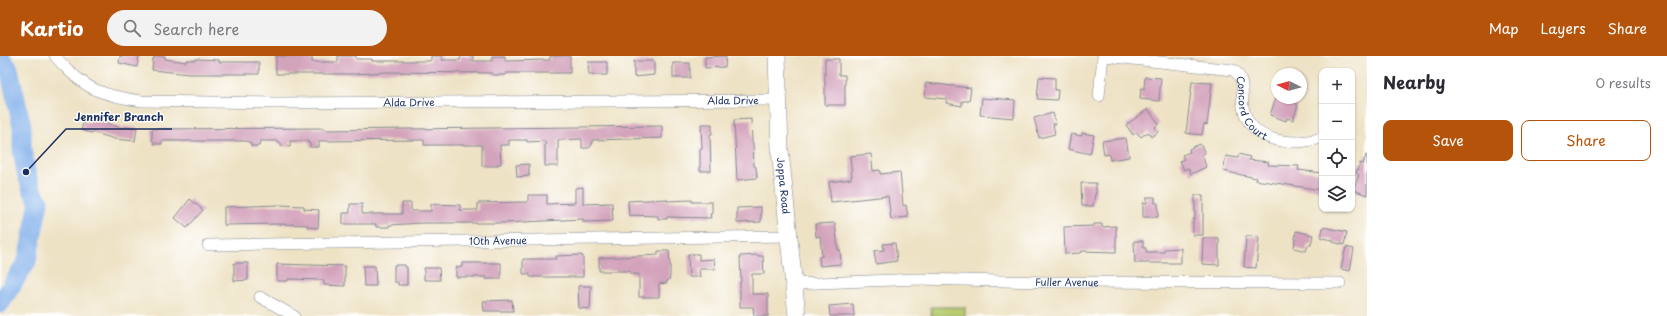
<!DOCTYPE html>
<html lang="en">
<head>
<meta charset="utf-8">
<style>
	:root { --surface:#fff; --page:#f2f2f3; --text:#2b2b33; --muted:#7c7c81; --line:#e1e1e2; --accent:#b45309 }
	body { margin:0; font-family:"Playpen Sans",sans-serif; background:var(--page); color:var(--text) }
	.controls { position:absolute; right:12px; top:12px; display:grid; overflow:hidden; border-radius:8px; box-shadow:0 1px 3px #0004 }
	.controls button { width:36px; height:36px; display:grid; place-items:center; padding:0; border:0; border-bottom:1px solid var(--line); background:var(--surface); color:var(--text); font:20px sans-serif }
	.compass { position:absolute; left:1271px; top:12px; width:36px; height:36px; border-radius:50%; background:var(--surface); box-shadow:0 1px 3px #0004; rotate:276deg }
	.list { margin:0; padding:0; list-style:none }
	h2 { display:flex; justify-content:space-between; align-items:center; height:52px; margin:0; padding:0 16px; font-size:17px }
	h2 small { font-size:13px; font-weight:400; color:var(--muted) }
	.actions { display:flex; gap:8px; padding:12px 16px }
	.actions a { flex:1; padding:9px 0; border:1px solid var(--accent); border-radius:8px; text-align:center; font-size:14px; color:var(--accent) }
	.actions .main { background:var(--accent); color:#fff }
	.icon { flex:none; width:22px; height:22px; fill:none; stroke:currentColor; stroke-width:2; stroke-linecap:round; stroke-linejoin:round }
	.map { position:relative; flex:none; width:1367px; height:260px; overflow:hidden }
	header { display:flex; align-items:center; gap:24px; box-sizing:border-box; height:56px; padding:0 20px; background:var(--accent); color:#fff }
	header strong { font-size:19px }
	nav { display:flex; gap:22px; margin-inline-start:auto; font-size:14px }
	.search { width:280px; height:36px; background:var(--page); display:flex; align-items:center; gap:10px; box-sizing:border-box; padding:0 14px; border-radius:22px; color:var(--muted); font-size:15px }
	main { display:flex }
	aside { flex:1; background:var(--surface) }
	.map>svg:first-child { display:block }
	.green { fill:#b9cc6f; stroke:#6a7e66 }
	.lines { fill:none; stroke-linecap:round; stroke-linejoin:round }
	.river { stroke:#80afea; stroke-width:19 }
	.building { fill:#d3a2bb }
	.minor-casing { stroke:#848891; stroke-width:12 }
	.primary-casing { stroke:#848891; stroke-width:18 }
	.minor { stroke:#fff; stroke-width:11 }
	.primary { stroke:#fff; stroke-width:17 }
	.labels { text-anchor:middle; stroke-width:3; stroke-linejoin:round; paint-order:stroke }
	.street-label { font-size:10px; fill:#1b2f5e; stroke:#fff }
	.leader { fill:none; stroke:#1b2f5e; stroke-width:1.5 }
	.callout-dot { fill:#1b2f5e; stroke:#fff; stroke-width:1.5 }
	.callout-label { font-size:11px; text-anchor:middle; font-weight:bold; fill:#1b2f5e; stroke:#fff; stroke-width:3; stroke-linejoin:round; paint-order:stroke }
</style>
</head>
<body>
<header>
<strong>Kartio</strong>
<div class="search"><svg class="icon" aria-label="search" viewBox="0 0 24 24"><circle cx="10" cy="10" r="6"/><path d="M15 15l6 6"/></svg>Search here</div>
<nav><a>Map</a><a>Layers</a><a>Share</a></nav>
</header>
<main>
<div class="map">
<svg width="1367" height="260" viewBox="0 0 1367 260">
	<rect width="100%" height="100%" fill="#fff"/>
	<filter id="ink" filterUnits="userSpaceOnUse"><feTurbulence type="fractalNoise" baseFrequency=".025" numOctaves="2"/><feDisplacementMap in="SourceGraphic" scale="8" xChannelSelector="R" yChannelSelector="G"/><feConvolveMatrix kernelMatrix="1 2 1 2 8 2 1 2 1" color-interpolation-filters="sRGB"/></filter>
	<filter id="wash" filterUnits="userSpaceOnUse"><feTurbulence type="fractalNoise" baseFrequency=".012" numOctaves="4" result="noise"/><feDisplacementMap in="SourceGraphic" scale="16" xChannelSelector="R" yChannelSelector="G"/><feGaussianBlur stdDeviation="0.9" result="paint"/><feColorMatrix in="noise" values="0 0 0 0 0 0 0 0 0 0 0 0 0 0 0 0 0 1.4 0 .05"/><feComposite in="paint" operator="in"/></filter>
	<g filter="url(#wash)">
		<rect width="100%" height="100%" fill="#eee2c4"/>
		<rect class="green" x="931" y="251" width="34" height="9"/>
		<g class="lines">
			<path class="river" d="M0,1L9,13L22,70V93L26,116L31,132L39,146L27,205L0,248"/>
		</g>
		<g id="blocks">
			<g class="building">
				<path d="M120,0H139L137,11L119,7Z"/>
				<path d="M156,0H165V3L186,6V4H196V3L219,4V6H259V18H189L152,14L153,2H155Z"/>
				<path d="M276,0H312V6H338V0H356V3H372V5H429L431,4V0H442V4H460L461,0H473V5H492V0H505V5L550,4V0H570V17H506V19H492V17L386,16L356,18H276Z"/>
				<path d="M726,0L725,11L705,12V1Z"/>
				<path d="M825,3H839V19H845V49H825Z"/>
				<path d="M634,5H654V19L634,21Z"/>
				<path d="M588,6H607V19H589Z"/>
				<rect x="673" y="7" width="17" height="15"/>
				<path d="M1039,21L1055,22V34H1058L1057,44L1037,43Z"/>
				<path d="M1145,21L1161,22L1159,45L1140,43L1141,32L1144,33Z"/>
				<path d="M1192,26L1212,27L1207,69L1204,68L1202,79L1186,77Z"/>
				<path d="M926,27L971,32L969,45H962V50L946,47L947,43L925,41Z"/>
				<path d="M982,42L991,43L992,42L1015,44L1014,62L980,59Z"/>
				<path d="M1276,42H1295L1294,47L1298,49L1293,64L1287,62L1286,65L1270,59Z"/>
				<path d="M1148,53L1159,68L1155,71L1158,76L1151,81L1148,76L1141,81L1136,76L1133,79L1126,69Z"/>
				<path d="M1053,57L1056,68H1053L1055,78L1039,82L1034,62Z"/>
				<path d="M97,58L106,61L104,66L124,73V71L137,72L135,85L115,83L92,76L91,77L81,74L84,65L89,67L90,62L95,64Z"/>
				<path d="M751,63L752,87H753L754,110L756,111L757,122L737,124L734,64Z"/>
				<path d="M701,68H712V78H710L711,115H700V93L702,92Z"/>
				<path d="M662,70V82L592,84V89L589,92H582V83L558,84V110H545V85L527,86V84H509V89H500L501,108H497V110H482V89H424V84L319,85V91H310V87H308V85H290V91L281,90V87H278V85H260L259,90H251V87L246,85H162V88H154V85H152V73L324,72V74Z"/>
				<path d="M1082,77L1094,79L1090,98L1068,93L1071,78L1082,80Z"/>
				<path d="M1126,82L1129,101L1110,104L1109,98L1104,99L1102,85Z"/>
				<path d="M1200,88L1205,97L1202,98L1206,111L1191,118L1188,112L1184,114L1180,105L1184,103L1182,99L1190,96L1189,93Z"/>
				<path d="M871,98L873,115L880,114V118L900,116L903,150L906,149L908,161L891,163L888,140L831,146L829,126L851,123V120H852L850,100Z"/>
				<path d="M1239,98L1250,101L1249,104L1269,106L1268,109L1299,110L1298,114L1322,117V134L1255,124L1256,122L1223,115L1226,100L1238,102Z"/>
				<path d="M1366,99H1367V139L1353,134L1359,119L1356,117L1360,107L1363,108Z"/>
				<path d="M529,108V120L517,121L516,109Z"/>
				<path d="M1081,127H1096V138H1095L1093,150H1082Z"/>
				<path d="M583,131V148L612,147L613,165L583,166V163L504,167H422L389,169V171H376V168H343V157H350V148H362V158H402V147H411V155H431V148L460,149V154H478V147L528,146V139H547V148L575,147V132Z"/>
				<path d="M1195,139H1203V179H1193V163H1195Z"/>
				<path d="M1147,141H1155V147H1158V161H1143V147H1147Z"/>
				<path d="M190,143L203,154L187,172L175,162Z"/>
				<path d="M667,143V145L692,144V146H712V158H710L711,162L667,161V163H658V160L629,159L628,145Z"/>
				<path d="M279,149L304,150V153L319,154L318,172L308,171V169L279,168L224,169V151Z"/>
				<path d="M761,151V166L737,167V152Z"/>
				<path d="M835,167L838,194H840L841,208L820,210L819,201L822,200L820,180L816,181L815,168Z"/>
				<path d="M1094,168H1102V171L1116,170V196L1082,195L1080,197L1065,198L1064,171L1094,170Z"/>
				<path d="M1323,171L1347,176L1344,189L1333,186V184L1321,182Z"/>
				<path d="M1296,175L1313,179L1311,189H1308L1306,195L1294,192Z"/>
				<path d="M1246,180L1259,181L1256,212L1244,211Z"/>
				<path d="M1203,182H1219V209L1202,208Z"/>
				<path d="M1134,185H1143V192H1146V196H1164V193L1181,192V207H1135Z"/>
				<path d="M895,187L897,205L876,208L874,195L884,194L883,188Z"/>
				<path d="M1346,191L1354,193L1350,215L1341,213Z"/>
				<path d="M658,195H669L670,209V221L669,224H667V227L659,228V241H639V218H630V215H599V202L658,199Z"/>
				<path d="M688,198H699V204L714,203L715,213H699L700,221H689Z"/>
				<path d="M580,199L583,200V221H530V218H523V203H556V200Z"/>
				<path d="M758,199V200H763L764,218H752V238H768V260H754L753,251H740V226H741L740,200Z"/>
				<path d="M234,207H248V224L234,225Z"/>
				<path d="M462,207H501V223H486V221H456V211H462Z"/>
				<path d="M277,208L345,210V230L324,229V224L288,223V225H277Z"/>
				<path d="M394,209H405V211H407V229H398V226H394Z"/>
				<path d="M363,210H375L376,230H364Z"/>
				<path d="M424,212H439L440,224H424Z"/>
				<path d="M578,230H591L590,253L579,252Z"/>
				<path d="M512,244L513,255H484L483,245Z"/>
				<path d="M853,248L854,260H830L829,250Z"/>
			</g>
		</g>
	</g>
	<g filter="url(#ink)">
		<use href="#blocks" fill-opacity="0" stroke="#848891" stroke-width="1"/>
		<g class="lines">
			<g class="minor-casing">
				<g id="minor">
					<path id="s1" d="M55,0C64,11 82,28 96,34C110,40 127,43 142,45L276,47L778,44"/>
					<path id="s2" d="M1105,0L1233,14C1246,22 1241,38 1243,51C1251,88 1292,90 1322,82"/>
					<path d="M1099,40L1103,0"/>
					<path id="s3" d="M208,189L788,180"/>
					<path id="s4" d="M793,228L919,223L1048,226L1340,227"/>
					<path d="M260,241L294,260"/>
				</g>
			</g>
			<g class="primary-casing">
				<g id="primary">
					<path id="s5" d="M777,0L780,94L797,260"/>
				</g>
			</g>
			<use href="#minor" class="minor"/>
			<use href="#primary" class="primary"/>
		</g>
	</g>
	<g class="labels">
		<g class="street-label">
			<text dy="4" stroke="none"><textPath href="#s1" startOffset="692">Alda Drive</textPath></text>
			<text dy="4" stroke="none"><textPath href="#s1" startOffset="368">Alda Drive</textPath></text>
			<text dy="4" stroke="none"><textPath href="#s2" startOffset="173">Concord Court</textPath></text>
			<text dy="4" stroke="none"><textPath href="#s5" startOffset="130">Joppa Road</textPath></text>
			<text dy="4" stroke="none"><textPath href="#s3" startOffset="290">10th Avenue</textPath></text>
			<text dy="4" stroke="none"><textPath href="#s4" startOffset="274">Fuller Avenue</textPath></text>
		</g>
	</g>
	<path class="leader" d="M26 116L66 73H172"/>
	<circle class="callout-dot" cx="26" cy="116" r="4"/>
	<g class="callout-label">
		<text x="119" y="65">Jennifer Branch</text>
	</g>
</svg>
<div class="controls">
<button>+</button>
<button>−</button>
<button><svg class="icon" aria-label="locate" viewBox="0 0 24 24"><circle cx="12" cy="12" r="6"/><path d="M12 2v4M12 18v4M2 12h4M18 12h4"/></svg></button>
<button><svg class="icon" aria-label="layers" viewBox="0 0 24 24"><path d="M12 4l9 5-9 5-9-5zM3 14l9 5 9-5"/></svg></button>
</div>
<svg class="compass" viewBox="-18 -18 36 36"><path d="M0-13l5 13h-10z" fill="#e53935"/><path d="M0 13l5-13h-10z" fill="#7c7c81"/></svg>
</div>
<aside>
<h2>Nearby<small>0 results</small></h2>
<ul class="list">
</ul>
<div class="actions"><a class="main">Save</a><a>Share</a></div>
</aside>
</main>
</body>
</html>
